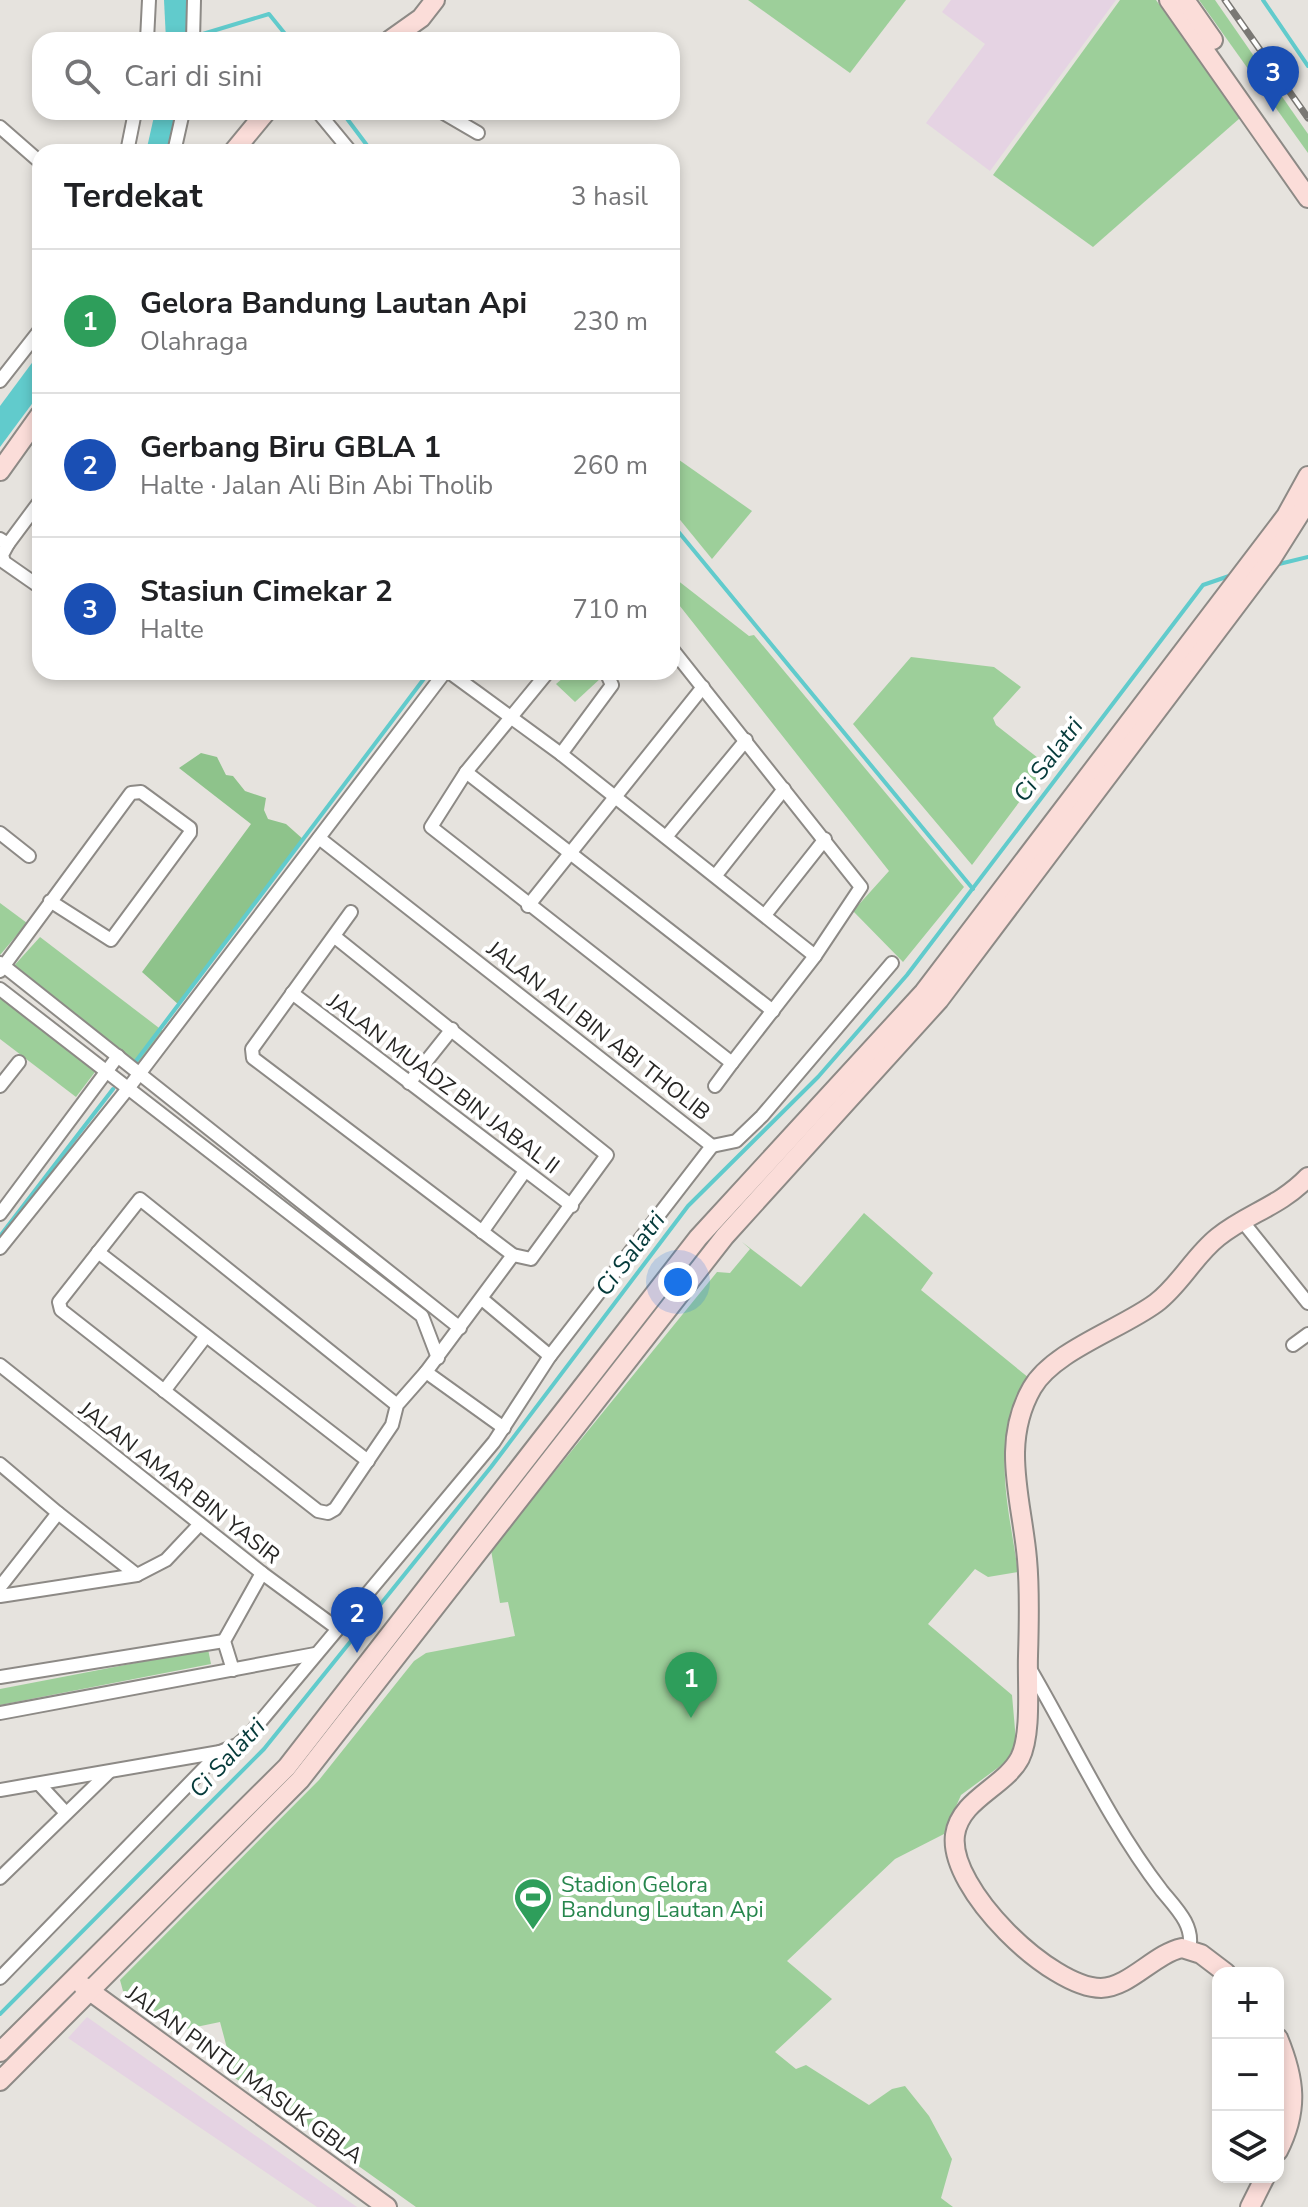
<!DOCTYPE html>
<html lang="id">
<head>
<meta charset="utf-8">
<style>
	:root { --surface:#fff; --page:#f2f2f2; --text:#202124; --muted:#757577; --line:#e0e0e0; --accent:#0b8043 }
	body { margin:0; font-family:"Nunito Sans",sans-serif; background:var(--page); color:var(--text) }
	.controls { position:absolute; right:24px; bottom:24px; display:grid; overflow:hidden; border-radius:16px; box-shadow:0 4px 12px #0003 }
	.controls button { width:72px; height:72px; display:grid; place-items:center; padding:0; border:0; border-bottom:2px solid var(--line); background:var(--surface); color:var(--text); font:40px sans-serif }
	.you { position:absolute; left:678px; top:1282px; width:28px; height:28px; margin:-20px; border:6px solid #fff; border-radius:50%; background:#1a73e8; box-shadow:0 0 0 12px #1a73e833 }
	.badge { display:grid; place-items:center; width:52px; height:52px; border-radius:50%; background:var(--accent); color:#fff; font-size:26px; font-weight:700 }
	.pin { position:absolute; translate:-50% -66px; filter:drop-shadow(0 2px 4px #0008) }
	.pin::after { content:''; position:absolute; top:42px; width:28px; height:24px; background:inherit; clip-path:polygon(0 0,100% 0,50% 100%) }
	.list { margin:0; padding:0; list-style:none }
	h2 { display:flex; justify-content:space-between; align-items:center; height:104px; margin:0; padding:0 32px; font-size:34px }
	h2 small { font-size:26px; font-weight:400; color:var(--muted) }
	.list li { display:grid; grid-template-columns:52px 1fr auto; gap:24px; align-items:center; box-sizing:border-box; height:144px; padding:0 32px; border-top:2px solid var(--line) }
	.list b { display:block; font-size:30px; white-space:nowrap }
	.list p { margin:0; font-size:26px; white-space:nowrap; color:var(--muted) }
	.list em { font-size:26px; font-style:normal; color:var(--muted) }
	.icon { flex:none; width:44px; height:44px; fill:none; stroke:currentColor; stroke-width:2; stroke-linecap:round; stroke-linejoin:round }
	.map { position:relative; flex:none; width:1308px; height:2207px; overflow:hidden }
	.search { position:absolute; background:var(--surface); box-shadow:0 4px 12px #0003; left:32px; top:32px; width:648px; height:88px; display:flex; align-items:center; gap:20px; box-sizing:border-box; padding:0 28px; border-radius:24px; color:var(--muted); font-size:30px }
	.panel { position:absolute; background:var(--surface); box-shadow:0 4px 12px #0003; left:32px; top:144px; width:648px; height:536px; border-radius:24px }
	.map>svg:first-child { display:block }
	.commercial { fill:#e5d3e3 }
	.green { fill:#9dcf9a }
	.forest { fill:#8ec38b }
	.water { fill:#61cbcc }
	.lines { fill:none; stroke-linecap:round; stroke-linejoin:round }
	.stream { stroke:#61cbcc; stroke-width:4 }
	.street-casing { stroke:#8d8a86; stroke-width:16 }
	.secondary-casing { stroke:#8d8a86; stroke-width:22 }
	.street { stroke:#fff; stroke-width:12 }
	.secondary { stroke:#fbddd9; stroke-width:18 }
	.rail-casing { stroke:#7a7874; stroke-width:7 }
	.rail { stroke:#fff; stroke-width:4; stroke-dasharray:12; stroke-linecap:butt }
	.labels { text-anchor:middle; stroke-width:8; stroke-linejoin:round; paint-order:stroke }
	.street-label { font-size:22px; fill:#272624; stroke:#fff }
	.leisure-label { font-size:22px; fill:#27864d; stroke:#fff; text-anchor:start }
	.water-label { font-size:24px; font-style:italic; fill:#053a3a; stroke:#fff }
</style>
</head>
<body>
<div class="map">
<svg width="1308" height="2207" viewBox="0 0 1308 2207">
	<rect width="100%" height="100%" fill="#e6e3de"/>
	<g class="commercial">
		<path d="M951,0H1116L990,171L926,123L985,44L942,12Z"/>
		<path d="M87,2017L357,2207H317L68,2038Z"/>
	</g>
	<g class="green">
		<path d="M748,0H906L850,73Z"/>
		<path d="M1120,0H1156L1240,118L1093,247L993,175Z"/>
		<path d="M1199,0H1215L1308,134V153Z"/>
		<path d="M672,455L752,511L712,559L672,510Z"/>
		<path d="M672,576L749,636L754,635L964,887L903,962L853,911L889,871L672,596Z"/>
		<path d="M911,657L994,667L1021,687L993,718L996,725L1047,765L972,865L853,724Z"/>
		<path d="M570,672H598L602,677L575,702L556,684Z"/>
		<path d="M0,903L27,923L0,955Z"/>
		<path d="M40,937L163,1031L138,1066L12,968Z"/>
		<path d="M0,993L98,1068L76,1097L0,1039Z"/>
		<path d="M864,1213L933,1273L921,1290L1029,1378C989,1442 1008,1501 1018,1572L988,1577L975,1569L928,1624L1012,1695L1016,1741L1007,1761L961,1795L944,1834L895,1859L787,1961L832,1999L775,2052L796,2069L806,2065L869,2105L892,2089L905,2086L929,2116L952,2159L941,2198L953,2207H416L235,2078L220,2022L172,2032L123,1991L120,1980L319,1780L414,1661L426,1653L515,1636L508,1602L500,1603L491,1550L717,1272L730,1273L750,1249L742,1242L801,1287Z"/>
		<path d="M208,1649L211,1664L0,1705V1689Z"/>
	</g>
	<path class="forest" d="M201,753L217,757L226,775L233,776L245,791L266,798L264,810L268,819L286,824L304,840L179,1005L142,972L251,824L179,768Z"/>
	<g class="water">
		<path d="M164,0H190V40H166Z"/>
		<path d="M155,112H179L170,152H146Z"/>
		<path d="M40,352V393L0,447V406Z"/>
	</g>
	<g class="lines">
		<g class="stream">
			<path d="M1263,0L1308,66"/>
			<path d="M196,36L269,14L290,40"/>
			<path d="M342,112L372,152"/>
			<path d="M672,524L973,889"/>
			<path d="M1275,565L1308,557"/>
			<path d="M136,1061L429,672"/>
			<path d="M0,1236L113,1089"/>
			<path d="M0,2014L264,1749L491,1467L688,1206L818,1077L907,975L1203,585L1232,575"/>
		</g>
		<g class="street-casing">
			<g id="street">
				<path d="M147,40L149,0"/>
				<path d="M193,40L194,0"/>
				<path d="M318,112L351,152"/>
				<path d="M442,112L478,133"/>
				<path d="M0,127L40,162"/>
				<path d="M127,152L135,112"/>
				<path d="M174,152L183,112"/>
				<path d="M0,381L40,330"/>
				<path d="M0,539L8,544L2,555L4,562L37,585"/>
				<path d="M8,544L40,501"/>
				<path d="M449,672L561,754L815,956"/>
				<path d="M548,672L466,772L431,827L732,1063L815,956L861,887L672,649"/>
				<path d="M561,754L612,685L606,672"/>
				<path d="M466,772L773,1011"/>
				<path d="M0,833L29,856"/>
				<path d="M666,837L746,740"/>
				<path d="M716,875L784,789"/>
				<path d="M528,906L703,687"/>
				<path d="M765,915L825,839"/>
				<path d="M335,937L607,1155L531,1259L513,1255L253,1058L252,1049L351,912"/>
				<path d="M0,963L460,1328"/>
				<path d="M0,971L131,793L141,792L190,828V833L111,940L50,901"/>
				<path d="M0,989L422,1316L438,1358"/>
				<path d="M292,993L572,1206"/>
				<path d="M409,1083L452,1029"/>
				<path d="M0,1086L19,1062"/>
				<path d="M715,1086L732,1063"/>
				<path d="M712,1146L736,1141L762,1116L892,963"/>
				<path d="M0,1214L118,1056"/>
				<path d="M1243,1222L1308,1303"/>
				<path d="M482,1232L525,1171"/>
				<path d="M0,1248L130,1086L445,672"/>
				<path d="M98,1252L368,1461"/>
				<path d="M482,1299L550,1356"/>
				<path d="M1293,1345L1308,1334"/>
				<path d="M0,1365L262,1573L338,1629"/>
				<path d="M426,1372L504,1428"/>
				<path d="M164,1391L206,1336"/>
				<path d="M397,1405L140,1199L59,1302L61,1310L318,1511L328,1513L335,1509L392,1425L397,1405L426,1372L513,1255"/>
				<path d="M0,1464L58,1513"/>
				<path d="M0,1587L58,1513L137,1575L166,1560L200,1524"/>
				<path d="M0,1596L137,1575"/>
				<path d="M1029,1667C1073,1742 1109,1822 1162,1891C1176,1908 1195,1926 1189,1949"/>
				<path d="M233,1670L224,1641L262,1573"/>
				<path d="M0,1677L224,1641"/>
				<path d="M0,1713L315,1654"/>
				<path d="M40,1785L66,1813"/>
				<path d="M0,1790L220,1752"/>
				<path d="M0,1878L109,1772"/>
				<path d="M0,1978L220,1752L237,1745L250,1734L494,1442L550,1356L712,1146L319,838"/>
			</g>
		</g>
		<g class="secondary-casing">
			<g id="secondary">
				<path d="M1169,0L1308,198"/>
				<path d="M1185,0L1213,40"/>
				<path d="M390,40L421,18L435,0"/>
				<path d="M233,152L266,112"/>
				<path d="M0,471L40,415"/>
				<path d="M1226,1973L1201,1954L1182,1948C1154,1954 1130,1987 1101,1988C1051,1988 948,1889 955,1835C960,1799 1005,1787 1020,1758C1032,1734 1027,1683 1028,1656C1029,1624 1030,1591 1027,1559C1022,1500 1000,1444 1032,1388C1053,1351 1121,1329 1156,1303C1180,1285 1194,1256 1218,1237C1248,1213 1279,1207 1308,1177"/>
				<path d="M83,1986L387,2207"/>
				<path d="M1278,2038C1295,2079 1299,2110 1278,2151"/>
				<path d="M0,2052L287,1767L698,1238L924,992L1286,516L1308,476"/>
				<path d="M0,2081L300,1780L725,1236L939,1000L1272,558L1308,501"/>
				<path d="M1250,2207L1265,2177"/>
			</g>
		</g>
		<use href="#street" class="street"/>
		<use href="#secondary" class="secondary"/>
		<g class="rail-casing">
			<path id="rail" d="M1225,0L1308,118"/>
		</g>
		<use href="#rail" class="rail"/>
	</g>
	<defs>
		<g id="stadium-pin" transform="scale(2)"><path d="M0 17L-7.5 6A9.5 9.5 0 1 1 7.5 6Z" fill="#2e9e5b" stroke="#fff"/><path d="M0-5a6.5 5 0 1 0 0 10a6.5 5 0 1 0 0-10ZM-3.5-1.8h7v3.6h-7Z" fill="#fff"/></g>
	</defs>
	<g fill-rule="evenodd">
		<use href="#stadium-pin" x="533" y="1897"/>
	</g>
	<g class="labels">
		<g class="street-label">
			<text transform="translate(599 1030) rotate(38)" y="8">JALAN ALI BIN ABI THOLIB</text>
			<text transform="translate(444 1083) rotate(37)" y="8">JALAN MUADZ BIN JABAL II</text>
			<text transform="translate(180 1482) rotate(38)" y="8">JALAN AMAR BIN YASIR</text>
			<text transform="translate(245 2074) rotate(36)" y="8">JALAN PINTU MASUK GBLA</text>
		</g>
		<g class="leisure-label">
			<text x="561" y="1892">Stadion Gelora<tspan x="561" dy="25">Bandung Lautan Api</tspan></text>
		</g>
		<g class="water-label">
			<text transform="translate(1048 760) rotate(-53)" y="8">Ci Salatri</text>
			<text transform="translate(630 1254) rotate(-53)" y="8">Ci Salatri</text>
			<text transform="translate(227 1758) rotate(-47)" y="8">Ci Salatri</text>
		</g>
	</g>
</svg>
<div class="controls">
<button>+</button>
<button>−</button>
<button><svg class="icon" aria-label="layers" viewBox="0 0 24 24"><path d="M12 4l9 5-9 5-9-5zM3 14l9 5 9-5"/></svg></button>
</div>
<div class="you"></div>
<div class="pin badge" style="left:691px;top:1718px;background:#2e9e5b">1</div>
<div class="pin badge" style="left:357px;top:1653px;background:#1a4fb4">2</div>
<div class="pin badge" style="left:1273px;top:112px;background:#1a4fb4">3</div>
<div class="search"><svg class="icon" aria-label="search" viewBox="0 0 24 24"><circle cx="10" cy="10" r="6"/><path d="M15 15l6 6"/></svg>Cari di sini</div>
<section class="panel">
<h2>Terdekat<small>3 hasil</small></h2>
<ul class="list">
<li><span class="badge" style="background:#2e9e5b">1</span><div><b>Gelora Bandung Lautan Api</b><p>Olahraga</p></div><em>230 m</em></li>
<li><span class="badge" style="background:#1a4fb4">2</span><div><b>Gerbang Biru GBLA 1</b><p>Halte · Jalan Ali Bin Abi Tholib</p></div><em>260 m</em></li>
<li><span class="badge" style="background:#1a4fb4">3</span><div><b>Stasiun Cimekar 2</b><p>Halte</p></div><em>710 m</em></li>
</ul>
</section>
</div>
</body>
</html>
